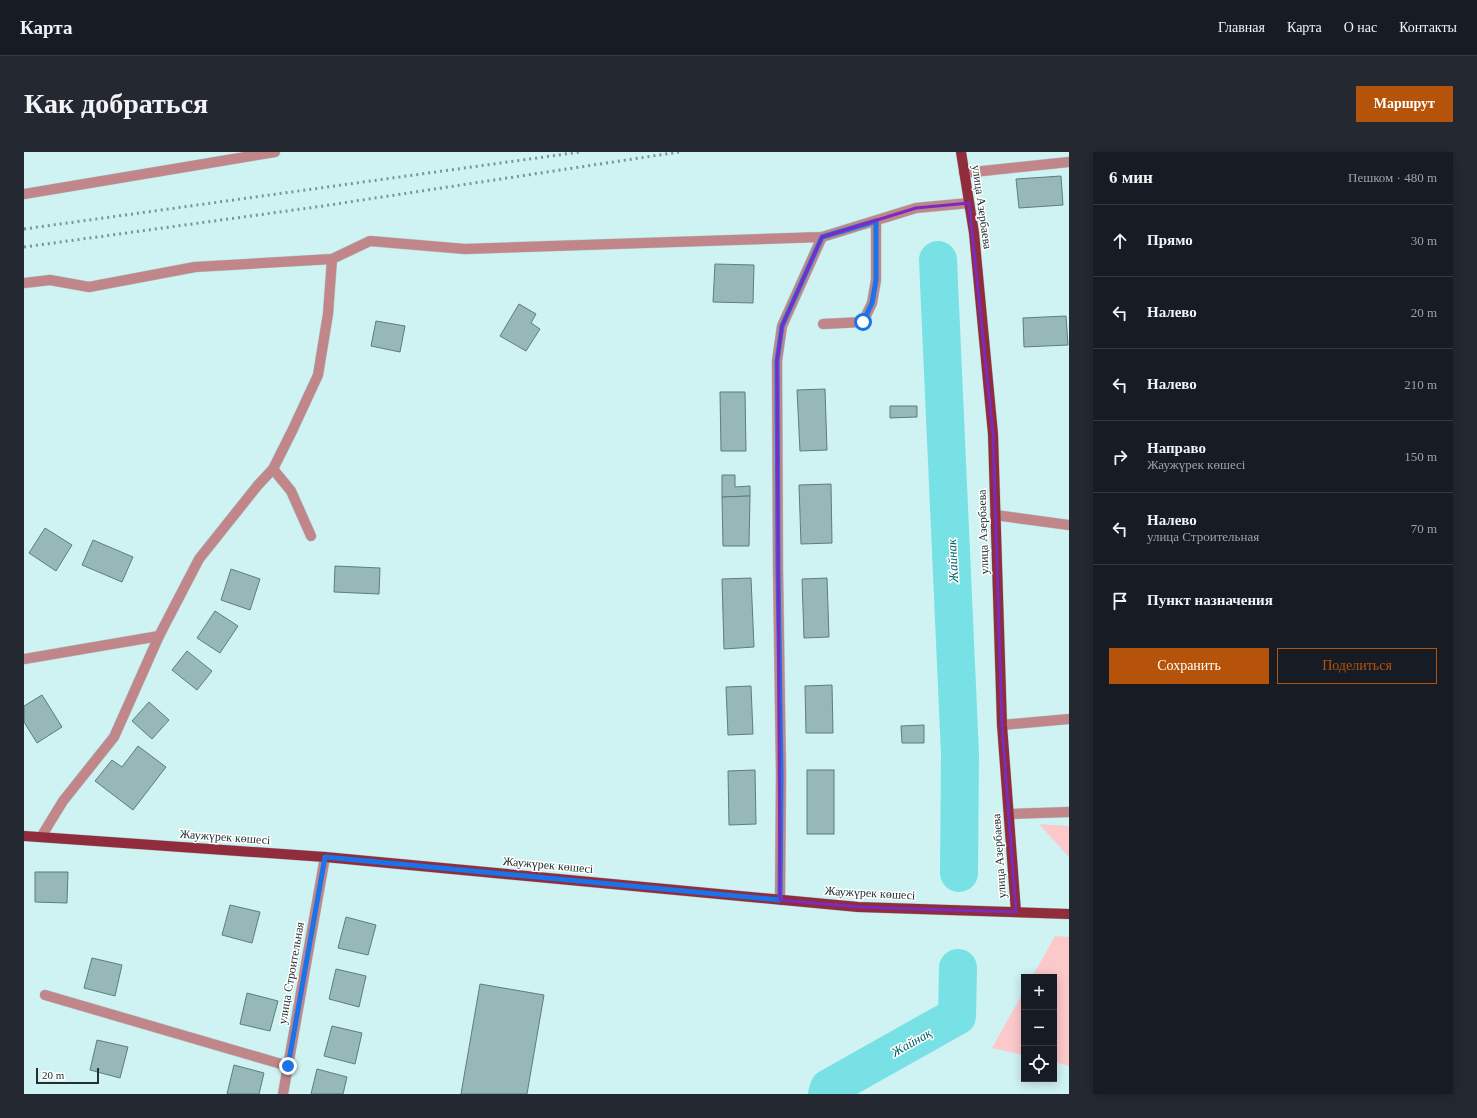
<!DOCTYPE html>
<html lang="ru">
<head>
<meta charset="utf-8">
<style>
	:root { --surface:#171b24; --page:#242831; --text:#f1f3f6; --muted:#9ea1a6; --line:#363941; --accent:#b45309 }
	body { margin:0; font-family:Georgia,serif; background:var(--page); color:var(--text) }
	.controls { position:absolute; right:12px; bottom:12px; display:grid; overflow:hidden; border-radius:0px; box-shadow:0 2px 10px #0003 }
	.controls button { width:36px; height:36px; display:grid; place-items:center; padding:0; border:0; border-bottom:1px solid var(--line); background:var(--surface); color:var(--text); font:20px sans-serif }
	.scale { position:absolute; left:12px; bottom:10px; width:63px; box-sizing:border-box; padding-left:4px; border:2px solid #212f2f; border-top:0; font-size:11px; line-height:14px; white-space:nowrap; color:#212f2f; -webkit-text-stroke:3px #fff; paint-order:stroke }
	.stop { position:absolute; width:12px; height:12px; margin:-9px; border:3px solid #1a73e8; border-radius:50%; background:#fff }
	.stop.end { background:#1a73e8; border-color:#fff; box-shadow:0 1px 4px #0008 }
	.list { margin:0; padding:0; list-style:none }
	h2 { display:flex; justify-content:space-between; align-items:center; height:52px; margin:0; padding:0 16px; font-size:17px }
	h2 small { font-size:13px; font-weight:400; color:var(--muted) }
	.list li { display:grid; grid-template-columns:26px 1fr auto; gap:12px; align-items:center; box-sizing:border-box; height:72px; padding:0 16px; border-top:1px solid var(--line) }
	.list b { display:block; font-size:15px; white-space:nowrap }
	.list p { margin:0; font-size:13px; white-space:nowrap; color:var(--muted) }
	.list em { font-size:13px; font-style:normal; color:var(--muted) }
	.actions { display:flex; gap:8px; padding:12px 16px }
	.actions a { flex:1; padding:9px 0; border:1px solid var(--accent); border-radius:0px; text-align:center; font-size:14px; color:var(--accent) }
	.actions .main { background:var(--accent); color:#fff }
	.icon { flex:none; width:22px; height:22px; fill:none; stroke:currentColor; stroke-width:2; stroke-linecap:round; stroke-linejoin:round }
	.map { position:relative; flex:none; width:1045px; height:942px; overflow:hidden; border-radius:0px }
	header { display:flex; align-items:center; gap:24px; box-sizing:border-box; height:56px; padding:0 20px; background:var(--surface); border-bottom:1px solid var(--line) }
	header strong { font-size:19px }
	nav { display:flex; gap:22px; margin-inline-start:auto; font-size:14px }
	.intro { display:flex; align-items:center; justify-content:space-between; box-sizing:border-box; height:96px; padding:0 24px }
	h1 { margin:0; font-size:28px }
	.button { padding:10px 18px; border-radius:0px; background:var(--accent); color:#fff; font-size:14px; font-weight:700 }
	main { display:flex; gap:24px; padding:0 24px }
	aside { flex:1; background:var(--surface); border-radius:0px; box-shadow:0 2px 10px #0003 }
	.map>svg:first-child { display:block }
	.green { fill:#fcc9cb }
	.lines { fill:none; stroke-linecap:round; stroke-linejoin:round }
	.river { stroke:#77e1e6; stroke-width:38 }
	.building { fill:#96b8b9; stroke:#5d7d7e }
	.minor-casing { stroke:#b0cfd0; stroke-width:11 }
	.major-casing { stroke:#b0cfd0; stroke-width:11 }
	.minor { stroke:#c0868a; stroke-width:10 }
	.major { stroke:#902c3c; stroke-width:10 }
	.rail { stroke:#7c9595; stroke-width:3; stroke-dasharray:2 4; stroke-linecap:butt }
	.route { stroke:#1a73e8; stroke-width:5 }
	.marked { fill:none; stroke:#7b2cbf; stroke-width:3; stroke-linejoin:round }
	.labels { text-anchor:middle; stroke-width:3; stroke-linejoin:round; paint-order:stroke }
	.street-label { font-size:12px; fill:#212f2f; stroke:#fff }
	.water-label { font-size:13px; font-style:italic; fill:#006367; stroke:#fff }
</style>
</head>
<body>
<header>
<strong>Карта</strong>
<nav><a>Главная</a><a>Карта</a><a>О нас</a><a>Контакты</a></nav>
</header>
<div class="intro"><h1>Как добраться</h1><a class="button">Маршрут</a></div>
<main>
<div class="map">
<svg width="1045" height="942" viewBox="0 0 1045 942">
	<rect width="100%" height="100%" fill="#cff2f3"/>
	<g class="green">
		<path d="M1015,672L1045,674V705Z"/>
		<path d="M1031,784L1045,785V914L1030,910V825H1008Z"/>
		<path d="M1000,839V903L968,896Z"/>
	</g>
	<g class="lines">
		<g class="river">
			<path d="M914,108L936,602L935,721"/>
			<path d="M803,942L805,936L933,864L934,816"/>
		</g>
	</g>
	<g class="building">
		<path d="M1037,24L1039,53L995,56L992,27Z"/>
		<path d="M691,112L730,113L729,151L689,150Z"/>
		<path d="M495,152L512,162L507,171L516,177L502,199L476,184Z"/>
		<path d="M1042,164L1044,193L1000,195L999,166Z"/>
		<path d="M352,169L381,174L376,200L347,194Z"/>
		<path d="M801,237L803,298L776,299L773,238Z"/>
		<path d="M696,240H721L722,299H697Z"/>
		<path d="M866,254H893V265L866,266Z"/>
		<path d="M698,323H711V335L726,334V344L698,345Z"/>
		<path d="M807,332L808,391L777,392L775,333Z"/>
		<path d="M726,344L725,394H699L698,345Z"/>
		<path d="M21,376L48,393L32,419L5,401Z"/>
		<path d="M69,388L109,405L98,430L58,413Z"/>
		<path d="M311,414L356,416L355,442L310,440Z"/>
		<path d="M207,417L236,427L226,458L197,448Z"/>
		<path d="M727,426L730,495L700,497L698,427Z"/>
		<path d="M803,426L805,485L780,486L778,427Z"/>
		<path d="M191,459L214,474L196,501L173,486Z"/>
		<path d="M163,499L188,519L173,538L148,518Z"/>
		<path d="M808,533L809,581H782L781,534Z"/>
		<path d="M727,534L729,582L704,583L702,535Z"/>
		<path d="M18,543L38,575L13,591L0,570V554Z"/>
		<path d="M125,550L145,568L128,587L108,569Z"/>
		<path d="M900,573V591H878L877,574Z"/>
		<path d="M114,594L142,615L109,658L71,629L88,608L98,615Z"/>
		<path d="M731,618L732,672L705,673L704,619Z"/>
		<rect x="783" y="618" width="27" height="64"/>
		<path d="M11,720H44L43,751L11,750Z"/>
		<path d="M206,753L236,760L228,791L198,783Z"/>
		<path d="M322,765L352,773L344,803L314,796Z"/>
		<path d="M68,806L98,813L91,844L60,836Z"/>
		<path d="M312,817L342,824L335,855L305,847Z"/>
		<path d="M456,832L520,843L503,942H437Z"/>
		<path d="M223,841L254,849L246,879L216,872Z"/>
		<path d="M308,874L338,881L331,912L300,904Z"/>
		<path d="M73,888L104,895L96,926L66,918Z"/>
		<path d="M210,913L240,921L235,942H203Z"/>
		<path d="M293,917L323,925L319,942H287Z"/>
	</g>
	<g class="lines">
		<g class="minor-casing">
			<g id="minor">
				<path d="M940,21L1045,10"/>
				<path d="M0,42L251,0"/>
				<path d="M0,131L26,128L65,135L171,115L308,107L346,89L441,97L798,85L892,56L945,51"/>
				<path d="M799,172L839,170L848,151L852,128V69"/>
				<path d="M249,317L267,339L287,384"/>
				<path d="M971,363L1045,373"/>
				<path d="M0,507L135,484"/>
				<path d="M978,573L1045,567"/>
				<path d="M985,662L1045,660"/>
				<path d="M17,685L39,649L90,585L135,484L175,407L234,333L249,317L269,277L294,223L304,162L308,107"/>
				<path d="M756,748L757,622L754,416L753,209L758,174L798,85"/>
				<path d="M21,843L264,914"/>
				<path d="M259,942L301,705"/>
			</g>
		</g>
		<g class="major-casing">
			<g id="major">
				<path d="M937,0L950,81L969,282L978,573L992,760"/>
				<path d="M0,684L301,705L834,755L1045,762"/>
			</g>
		</g>
		<use href="#minor" class="minor"/>
		<use href="#major" class="major"/>
		<g class="rail">
			<path d="M0,77L556,0"/>
			<path d="M0,95L292,55L655,0"/>
		</g>
	</g>
	<g class="lines">
		<path class="route" d="M264,914L301,705L756,748L757,622L754,416L753,209L758,174L798,85L852,69V128L848,151L839,170"/>
	</g>
	<path class="marked" d="M945,51L969,282L978,573L992,760L834,755L756,748L753,209L758,174L798,85L892,56Z"/>
	<g class="labels">
		<g class="street-label">
			<text transform="translate(958 55) rotate(82)" y="4">улица Азербаева</text>
			<text transform="translate(959 380) rotate(-92)" y="4">улица Азербаева</text>
			<text transform="translate(201 685) rotate(4)" y="4">Жаужүрек көшесі</text>
			<text transform="translate(975 704) rotate(-94)" y="4">улица Азербаева</text>
			<text transform="translate(524 713) rotate(5)" y="4">Жаужүрек көшесі</text>
			<text transform="translate(846 741) rotate(3)" y="4">Жаужүрек көшесі</text>
			<text transform="translate(267 821) rotate(-80)" y="4">улица Строительная</text>
		</g>
		<g class="water-label">
			<text transform="translate(928 409) rotate(-93)" y="5">Жайнак</text>
			<text transform="translate(887 890) rotate(-30)" y="5">Жайнақ</text>
		</g>
	</g>
</svg>
<div class="controls">
<button>+</button>
<button>−</button>
<button><svg class="icon" aria-label="locate" viewBox="0 0 24 24"><circle cx="12" cy="12" r="6"/><path d="M12 2v4M12 18v4M2 12h4M18 12h4"/></svg></button>
</div>
<div class="scale">20 m</div>
<div class="stop" style="left:839px;top:170px"></div>
<div class="stop end" style="left:264px;top:914px"></div>
</div>
<aside>
<h2>6 мин<small>Пешком · 480 m</small></h2>
<ul class="list">
<li><svg class="icon" aria-label="ahead" viewBox="0 0 24 24"><path d="M12 20V5M6 11l6-6 6 6"/></svg><div><b>Прямо</b></div><em>30 m</em></li>
<li><svg class="icon" aria-label="left" viewBox="0 0 24 24"><path d="M17 20v-9H6M10 6l-5 5 5 5"/></svg><div><b>Налево</b></div><em>20 m</em></li>
<li><svg class="icon" aria-label="left" viewBox="0 0 24 24"><path d="M17 20v-9H6M10 6l-5 5 5 5"/></svg><div><b>Налево</b></div><em>210 m</em></li>
<li><svg class="icon" aria-label="right" viewBox="0 0 24 24"><path d="M7 20v-9h11M14 6l5 5-5 5"/></svg><div><b>Направо</b><p>Жаужүрек көшесі</p></div><em>150 m</em></li>
<li><svg class="icon" aria-label="left" viewBox="0 0 24 24"><path d="M17 20v-9H6M10 6l-5 5 5 5"/></svg><div><b>Налево</b><p>улица Строительная</p></div><em>70 m</em></li>
<li><svg class="icon" aria-label="arrive" viewBox="0 0 24 24"><path d="M6 21V4h12l-3 4 3 4H6"/></svg><div><b>Пункт назначения</b></div></li>
</ul>
<div class="actions"><a class="main">Сохранить</a><a>Поделиться</a></div>
</aside>
</main>
</body>
</html>
